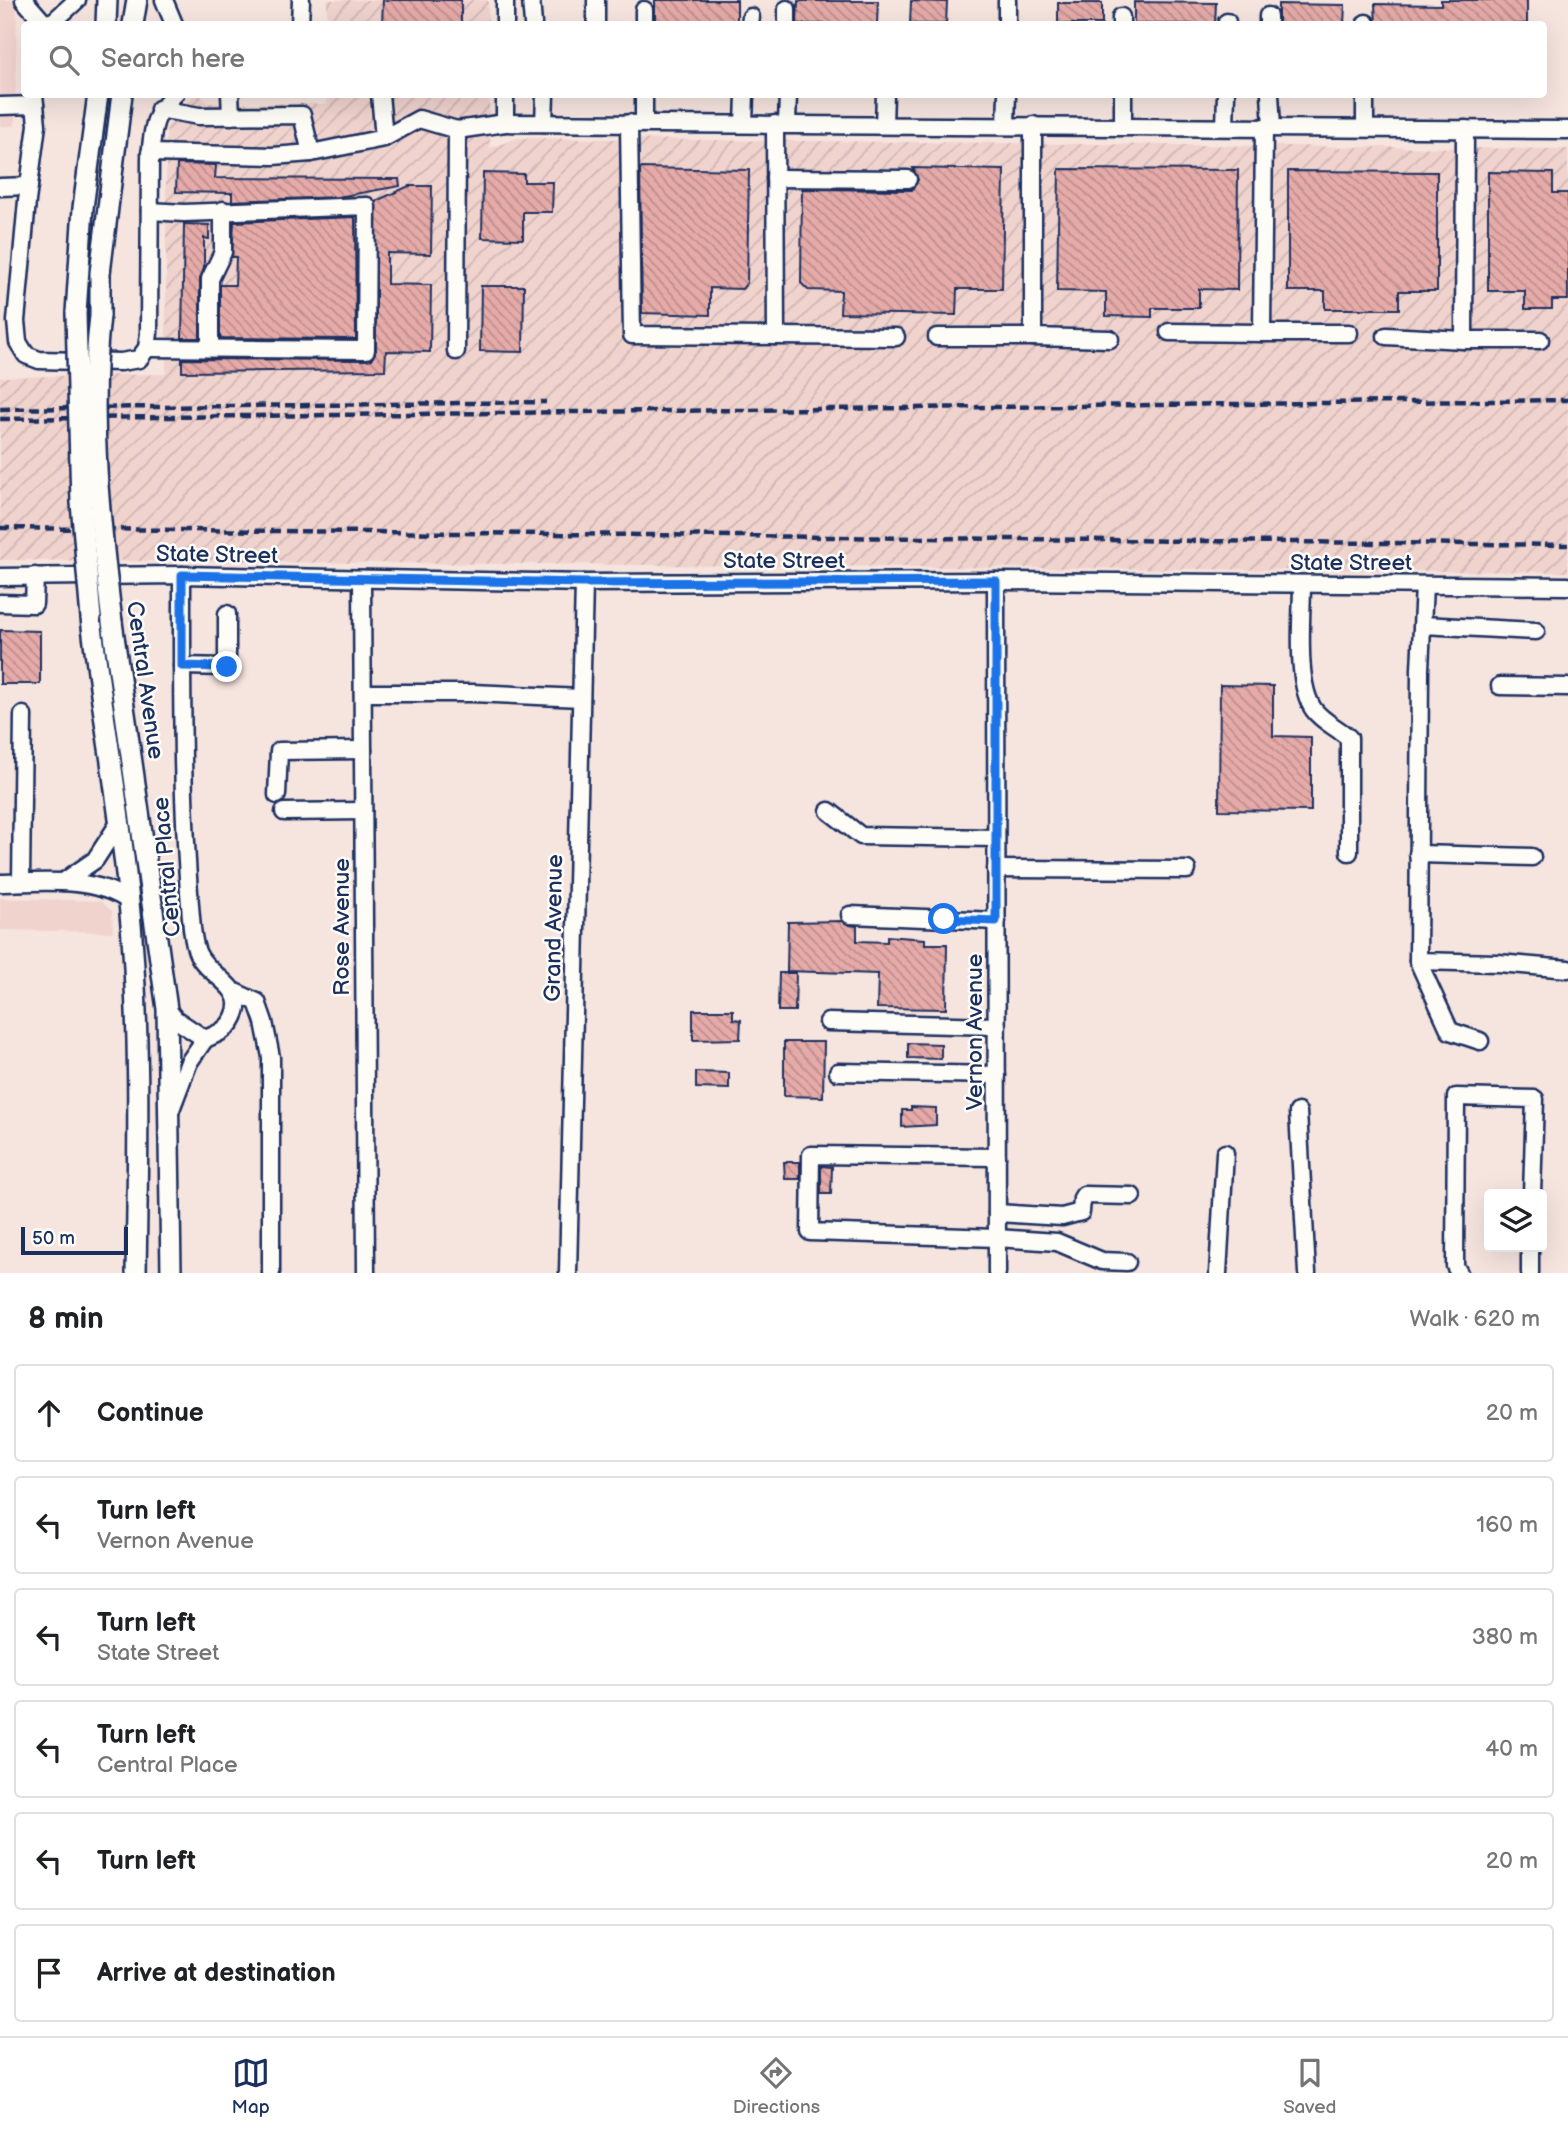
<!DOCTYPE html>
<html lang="en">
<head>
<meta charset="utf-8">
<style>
	:root { --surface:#fff; --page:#f2f2f2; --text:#202124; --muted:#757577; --line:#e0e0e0; --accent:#1b2f5e }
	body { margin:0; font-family:"Balsamiq Sans",sans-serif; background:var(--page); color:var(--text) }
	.controls { position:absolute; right:21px; bottom:21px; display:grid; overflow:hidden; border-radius:7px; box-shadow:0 7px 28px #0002 }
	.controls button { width:63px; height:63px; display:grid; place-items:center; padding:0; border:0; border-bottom:2px solid var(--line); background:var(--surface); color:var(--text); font:35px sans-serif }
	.scale { position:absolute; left:21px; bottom:18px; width:107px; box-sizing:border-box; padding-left:7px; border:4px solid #1b2f5e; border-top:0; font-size:19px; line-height:24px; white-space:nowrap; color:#1b2f5e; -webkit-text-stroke:5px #fdfcf7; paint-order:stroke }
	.stop { position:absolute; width:21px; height:21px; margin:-16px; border:5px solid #1a73e8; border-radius:50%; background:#fff }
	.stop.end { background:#1a73e8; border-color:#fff; box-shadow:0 2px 7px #0008 }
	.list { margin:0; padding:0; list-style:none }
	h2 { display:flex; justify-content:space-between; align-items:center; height:91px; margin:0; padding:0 28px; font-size:30px }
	h2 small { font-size:23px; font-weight:400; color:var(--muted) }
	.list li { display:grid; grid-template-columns:46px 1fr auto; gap:21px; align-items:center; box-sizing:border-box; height:98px; margin:0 14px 14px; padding:0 14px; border:2px solid var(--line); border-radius:7px }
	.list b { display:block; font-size:26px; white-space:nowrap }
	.list p { margin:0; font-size:23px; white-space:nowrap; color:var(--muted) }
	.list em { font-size:23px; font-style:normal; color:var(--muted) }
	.icon { flex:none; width:38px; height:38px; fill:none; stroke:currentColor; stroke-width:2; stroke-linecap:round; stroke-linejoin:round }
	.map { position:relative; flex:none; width:1568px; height:1273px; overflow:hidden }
	.search { position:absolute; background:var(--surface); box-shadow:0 7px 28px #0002; left:21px; right:21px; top:21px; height:77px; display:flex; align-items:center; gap:18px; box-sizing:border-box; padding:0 24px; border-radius:7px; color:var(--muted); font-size:26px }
	.sheet { height:763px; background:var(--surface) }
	nav { display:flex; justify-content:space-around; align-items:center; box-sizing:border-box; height:98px; border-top:2px solid var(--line); background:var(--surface); font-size:19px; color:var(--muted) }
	nav a { display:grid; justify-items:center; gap:4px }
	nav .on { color:var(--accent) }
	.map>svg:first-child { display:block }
	.built { fill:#f1d3ce }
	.industrial { fill:url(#industrial-furrows) }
	.building { fill:url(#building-back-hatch); stroke:#1b2f5e; stroke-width:2 }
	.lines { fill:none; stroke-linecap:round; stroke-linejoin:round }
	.minor-casing { stroke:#1b2f5e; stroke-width:21 }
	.major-casing { stroke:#1b2f5e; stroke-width:24 }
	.minor { stroke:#fdfcf7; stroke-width:16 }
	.major { stroke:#fdfcf7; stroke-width:19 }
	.rail { stroke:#1b2f5e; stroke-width:4.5; stroke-dasharray:10 5; stroke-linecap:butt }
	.major-bridge-casing { stroke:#1b2f5e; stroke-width:24; stroke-linecap:butt }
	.major-bridge { stroke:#fdfcf7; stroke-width:19 }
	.route { stroke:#1a73e8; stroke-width:9 }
	.labels { text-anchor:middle; stroke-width:5; stroke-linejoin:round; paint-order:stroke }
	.street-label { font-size:23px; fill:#1b2f5e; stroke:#fdfcf7 }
</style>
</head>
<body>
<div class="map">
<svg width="1568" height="1273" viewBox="0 0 1568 1273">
	<defs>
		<pattern id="industrial-furrows" width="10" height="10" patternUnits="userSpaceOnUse" patternTransform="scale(1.75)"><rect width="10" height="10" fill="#f1d3ce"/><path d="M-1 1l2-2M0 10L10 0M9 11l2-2" fill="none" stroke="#ceb5b3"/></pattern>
		<pattern id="building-back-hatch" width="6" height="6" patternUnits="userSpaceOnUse" patternTransform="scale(1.75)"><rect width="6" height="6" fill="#e6aba8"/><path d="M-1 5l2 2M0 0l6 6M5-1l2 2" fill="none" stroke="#ba8c8c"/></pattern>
	</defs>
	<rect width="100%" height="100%" fill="#f6e4df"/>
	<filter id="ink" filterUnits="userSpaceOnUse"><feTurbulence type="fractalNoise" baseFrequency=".0143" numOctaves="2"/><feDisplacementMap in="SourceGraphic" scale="14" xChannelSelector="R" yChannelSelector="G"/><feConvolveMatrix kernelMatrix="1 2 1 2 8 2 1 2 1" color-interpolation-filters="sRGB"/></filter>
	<g filter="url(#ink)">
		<g class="built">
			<path d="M0,0H29L17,9L15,126H0Z"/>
			<path d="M0,898L100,901L112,911L113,932L0,930Z"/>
		</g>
		<g class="industrial">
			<rect x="327" y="0" width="161" height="24"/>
			<path d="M194,95H200L208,103L326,104L327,95H489L490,148L518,138L1568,149V572L0,560V377L166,374V128Z"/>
		</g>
		<g class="building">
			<path d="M383,0H461V24H382Z"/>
			<rect x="655" y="0" width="82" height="24"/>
			<path d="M1441,0H1527V24H1376L1375,4L1441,5Z"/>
			<path d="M798,1H878L877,24H797Z"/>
			<path d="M911,1L947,2L946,24H910Z"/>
			<path d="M1134,2L1216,3L1215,24H1134Z"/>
			<rect x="1058" y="3" width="44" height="21"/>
			<path d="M1278,4L1345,5L1344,24H1278Z"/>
			<path d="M177,164L216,165L215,178L399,179L400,186L338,197L232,201V193L176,192Z"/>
			<path d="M640,168L749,170L747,283L742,289L710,288V315L642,313Z"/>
			<path d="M913,168L1004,170L1002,289H957L956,315L840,313L841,291L808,290L801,283L802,189L912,190L918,180Z"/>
			<path d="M1059,169L1238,170L1237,290L1199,289V308H1152V317L1106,316V292L1057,291Z"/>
			<path d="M1288,171L1437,172V291H1399V309H1325V291H1288Z"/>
			<path d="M1488,172L1553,173V193H1568V300H1552V309H1525V291H1488Z"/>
			<path d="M483,173L524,174V182H553L552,212H523V239L482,238Z"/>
			<path d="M409,186H432L431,254L387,253V284L431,285L430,352L386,351L385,370L182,372V359L366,360L372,359L376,350V201Z"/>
			<path d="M355,217L356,339L220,338V285H235L236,257H232L234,222Z"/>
			<path d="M184,224L209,225V239L204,238V268L200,279V338H182Z"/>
			<path d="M481,286H524L523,352L480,351Z"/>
			<path d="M0,630L40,631V684H0Z"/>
			<path d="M1220,685L1273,686V736L1311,737V811L1219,810Z"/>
			<path d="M842,921L849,925L857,926V941L887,942V936L899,937L925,939V944H947L946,1009L877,1008L878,974L787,971L788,922Z"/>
			<path d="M779,973H796L795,1011H778Z"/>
			<path d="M693,1010H733V1019L741,1020L740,1039L693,1040Z"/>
			<path d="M784,1042H824L823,1097L784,1096Z"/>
			<path d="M908,1043L941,1044V1059L908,1058Z"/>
			<path d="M696,1072L729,1073V1089L696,1088Z"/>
			<path d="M911,1107L936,1108V1125L902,1127V1110H911Z"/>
			<path d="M784,1162H800V1179H785Z"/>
			<path d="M821,1166L832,1167L831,1194H821Z"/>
		</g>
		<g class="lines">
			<g class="minor-casing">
				<g id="minor">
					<path d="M24,0L45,24"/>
					<path d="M164,0L174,24"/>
					<path d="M531,0L533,24"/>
					<path d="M596,0V24"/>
					<path d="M787,9V24"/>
					<path d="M1268,16V24"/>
					<path d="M1121,17V24"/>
					<path d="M44,24L54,21L77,0"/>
					<path d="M300,24L301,0"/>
					<path d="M505,24V0"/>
					<path d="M644,24V10"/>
					<path d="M750,24L751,17"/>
					<path d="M1007,24V0"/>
					<path d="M1227,24V22"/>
					<path d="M1366,24V23"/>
					<path d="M34,94L37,125L27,201L16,321L18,342L26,355L39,360L121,362L139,359L147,348L149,333L150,158C153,128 152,116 175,94"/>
					<path d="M230,94L231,116"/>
					<path d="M380,94L384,138"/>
					<path d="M644,94V123"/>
					<path d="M1270,94L1272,127"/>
					<path d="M0,106L35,105"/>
					<path d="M159,109L199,116L302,115L311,153"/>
					<path d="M505,123V94"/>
					<path d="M544,123L545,94"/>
					<path d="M629,123L632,335L776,336L775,124"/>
					<path d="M744,124L745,94"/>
					<path d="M787,124L788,94"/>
					<path d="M884,124L885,94"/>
					<path d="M1006,125L1007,94"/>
					<path d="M1033,125V337L1110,339"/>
					<path d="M1123,126V94"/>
					<path d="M1225,127L1226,94"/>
					<path d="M1264,127L1262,333H1349"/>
					<path d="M1365,128V94"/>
					<path d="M150,153L273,156L311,153L384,138L419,119L457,130L505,123L1568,130"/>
					<path d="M775,178L908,179"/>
					<path d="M0,187L29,186"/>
					<path d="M1169,332L1262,333"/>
					<path d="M776,336L896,337"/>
					<path d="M1386,336L1464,340L1465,129"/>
					<path d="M937,337H1033"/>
					<path d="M1464,340H1540"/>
					<path d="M147,348L366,350L367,206L184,213L150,211"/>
					<path d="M210,348V279L223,252V210"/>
					<path d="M456,351L457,130"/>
					<path d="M182,575C182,693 181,810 192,928C193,936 194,946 198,954C208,977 249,987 234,1017C228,1030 217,1034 205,1039"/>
					<path d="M0,577L182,575L584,583L996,581L1568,586"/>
					<path d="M362,580L366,1273"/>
					<path d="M996,581L997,1273"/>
					<path d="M1302,584C1302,617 1295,684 1314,710C1323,722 1338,728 1349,738V852"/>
					<path d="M1424,585L1420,669L1418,961L1498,963L1568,969"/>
					<path d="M0,603L34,604L35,576"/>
					<path d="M1423,625L1536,631"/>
					<path d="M182,666L227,667V614"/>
					<path d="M1500,686L1568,687"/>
					<path d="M363,693H472L581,698"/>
					<path d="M277,795L279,751L363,750"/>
					<path d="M829,811L861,836L996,838"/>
					<path d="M284,812L363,811"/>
					<path d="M1418,854L1532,857"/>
					<path d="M996,869L1187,870"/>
					<path d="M21,882L23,715"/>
					<path d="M63,882L95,860L119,823"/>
					<path d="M0,883C42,882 94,876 129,901"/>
					<path d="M850,915L997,921"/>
					<path d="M1418,961L1450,1031L1480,1041"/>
					<path d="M233,991L257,1002L264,1022L271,1057V1273"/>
					<path d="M167,1009L175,1019L205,1039"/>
					<path d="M828,1022L997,1026"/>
					<path d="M838,1072L997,1075"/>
					<path d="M170,1112L189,1062L205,1039"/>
					<path d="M1298,1112L1307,1273"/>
					<path d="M997,1157L811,1155L810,1232L997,1238L1057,1242L1102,1261L1127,1262"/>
					<path d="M997,1213L1062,1217L1081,1212L1082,1198L1084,1195L1132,1196"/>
					<path d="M568,1273L584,583"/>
					<path d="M1218,1273L1225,1153"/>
					<path d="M1459,1273L1455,1266L1456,1097L1535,1099L1532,1194"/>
					<path d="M1530,1273V1247"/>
				</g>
			</g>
			<g class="major-casing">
				<g id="major">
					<path d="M106,24L107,0"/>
					<path d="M133,24L137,0"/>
					<path d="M76,313L83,208L98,94"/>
					<path d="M100,316V273L122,94"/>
					<path d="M91,618C102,713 120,807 129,902C141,1025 138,1149 136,1273"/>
					<path d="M112,622L167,1009L171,1273"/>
				</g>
			</g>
			<use href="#minor" class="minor"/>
			<use href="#major" class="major"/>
			<g class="rail">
				<path d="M0,409L546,402"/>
				<path d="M0,419L1568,400"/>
				<path d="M0,528L1568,545"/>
			</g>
			<g class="major-bridge-casing">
				<g id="major-bridge">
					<path d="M76,313L81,503L91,618"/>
					<path d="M100,316C88,418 100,521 112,622"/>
				</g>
			</g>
			<use href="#major-bridge" class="major-bridge"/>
		</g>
	</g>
	<g class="lines" filter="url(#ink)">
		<path class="route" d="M227,667L182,666V575L584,583L996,581V921L944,919"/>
	</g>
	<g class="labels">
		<g class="street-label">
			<text transform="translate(217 554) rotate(1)" y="8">State Street</text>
			<text x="784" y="568">State Street</text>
			<text x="1351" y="570">State Street</text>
			<text transform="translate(146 680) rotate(82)" y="8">Central Avenue</text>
			<text transform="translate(166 867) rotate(-95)" y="8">Central Place</text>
			<text transform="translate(341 927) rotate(-90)" y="8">Rose Avenue</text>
			<text transform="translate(553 928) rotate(-89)" y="8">Grand Avenue</text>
			<text transform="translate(974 1032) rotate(-90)" y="8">Vernon Avenue</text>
		</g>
	</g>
</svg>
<div class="controls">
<button><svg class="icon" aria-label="layers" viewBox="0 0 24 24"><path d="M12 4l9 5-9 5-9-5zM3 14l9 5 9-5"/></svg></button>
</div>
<div class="scale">50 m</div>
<div class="stop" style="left:944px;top:919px"></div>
<div class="stop end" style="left:227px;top:667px"></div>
<div class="search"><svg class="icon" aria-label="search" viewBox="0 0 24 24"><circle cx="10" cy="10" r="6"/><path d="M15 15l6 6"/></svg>Search here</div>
</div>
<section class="sheet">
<h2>8 min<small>Walk · 620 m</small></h2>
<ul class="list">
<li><svg class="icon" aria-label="ahead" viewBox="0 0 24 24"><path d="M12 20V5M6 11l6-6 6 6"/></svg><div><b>Continue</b></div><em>20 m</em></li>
<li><svg class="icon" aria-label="left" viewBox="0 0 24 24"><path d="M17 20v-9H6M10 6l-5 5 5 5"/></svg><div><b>Turn left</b><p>Vernon Avenue</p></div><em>160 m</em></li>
<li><svg class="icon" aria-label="left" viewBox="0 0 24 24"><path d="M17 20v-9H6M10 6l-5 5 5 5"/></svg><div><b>Turn left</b><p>State Street</p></div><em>380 m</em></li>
<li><svg class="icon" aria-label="left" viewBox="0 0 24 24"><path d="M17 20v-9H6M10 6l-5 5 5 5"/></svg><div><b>Turn left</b><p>Central Place</p></div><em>40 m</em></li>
<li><svg class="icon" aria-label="left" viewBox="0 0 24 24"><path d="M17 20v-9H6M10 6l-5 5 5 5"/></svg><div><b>Turn left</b></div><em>20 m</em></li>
<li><svg class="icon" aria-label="arrive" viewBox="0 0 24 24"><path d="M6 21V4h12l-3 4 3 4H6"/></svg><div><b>Arrive at destination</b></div></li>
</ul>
</section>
<nav>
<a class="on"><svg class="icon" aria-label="map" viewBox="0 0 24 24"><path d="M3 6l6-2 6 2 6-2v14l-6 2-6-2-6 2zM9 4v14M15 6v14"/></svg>Map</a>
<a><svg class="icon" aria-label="directions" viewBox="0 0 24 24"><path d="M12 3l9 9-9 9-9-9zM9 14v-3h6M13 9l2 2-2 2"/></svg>Directions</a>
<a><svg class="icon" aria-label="saved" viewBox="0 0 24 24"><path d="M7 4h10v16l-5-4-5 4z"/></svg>Saved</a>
</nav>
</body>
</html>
